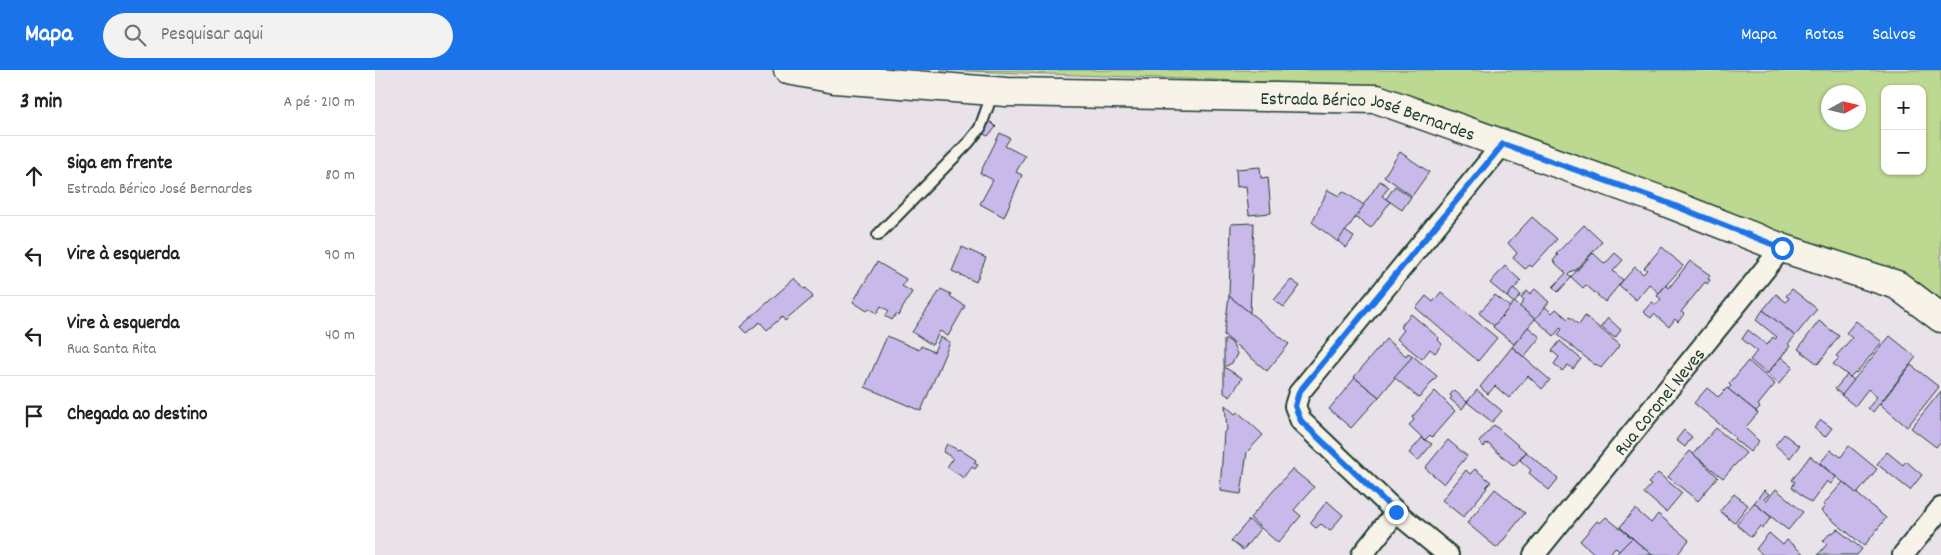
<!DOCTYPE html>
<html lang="pt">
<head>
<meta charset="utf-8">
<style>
	:root { --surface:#fff; --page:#f2f2f2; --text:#222; --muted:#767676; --line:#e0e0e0; --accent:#1a73e8 }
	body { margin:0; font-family:Dekko,sans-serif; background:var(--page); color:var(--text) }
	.controls { position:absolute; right:15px; top:15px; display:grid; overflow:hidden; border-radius:10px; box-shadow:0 1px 4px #0004 }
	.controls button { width:45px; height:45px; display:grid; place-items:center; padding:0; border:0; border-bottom:1px solid var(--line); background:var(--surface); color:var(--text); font:25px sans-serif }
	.compass { position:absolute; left:1446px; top:15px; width:45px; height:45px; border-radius:50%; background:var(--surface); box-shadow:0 1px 4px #0004; rotate:82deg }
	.stop { position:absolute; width:15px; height:15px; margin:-11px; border:4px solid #1a73e8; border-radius:50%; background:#fff }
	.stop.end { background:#1a73e8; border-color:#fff; box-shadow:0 1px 5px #0008 }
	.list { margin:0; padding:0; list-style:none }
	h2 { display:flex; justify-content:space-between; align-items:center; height:65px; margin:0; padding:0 20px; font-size:21px }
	h2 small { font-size:16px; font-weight:400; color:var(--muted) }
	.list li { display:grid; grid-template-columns:32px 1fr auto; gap:15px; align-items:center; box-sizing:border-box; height:80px; padding:0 20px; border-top:1px solid var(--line) }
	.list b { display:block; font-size:19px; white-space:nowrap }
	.list p { margin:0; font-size:16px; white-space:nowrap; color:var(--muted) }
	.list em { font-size:16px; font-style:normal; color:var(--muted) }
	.icon { flex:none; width:28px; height:28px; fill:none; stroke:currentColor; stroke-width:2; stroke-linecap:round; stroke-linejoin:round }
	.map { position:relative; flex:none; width:1566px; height:485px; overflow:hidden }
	header { display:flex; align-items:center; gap:30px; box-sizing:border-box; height:70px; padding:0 25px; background:var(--accent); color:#fff }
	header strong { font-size:24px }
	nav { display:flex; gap:28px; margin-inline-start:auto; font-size:18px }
	.search { width:350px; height:45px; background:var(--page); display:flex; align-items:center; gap:12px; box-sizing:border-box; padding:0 18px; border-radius:28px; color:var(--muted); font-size:19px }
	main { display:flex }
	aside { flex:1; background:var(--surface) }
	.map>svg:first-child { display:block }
	.green { fill:#bdd890; stroke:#6e8a62; fill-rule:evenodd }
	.building { fill:#c9b9ea; stroke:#1f3d34 }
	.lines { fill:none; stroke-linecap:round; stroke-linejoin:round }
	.service-casing { stroke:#1f3d34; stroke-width:14 }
	.minor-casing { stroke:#1f3d34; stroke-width:24 }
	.secondary-casing { stroke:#1f3d34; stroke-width:31 }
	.service { stroke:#f7f3e8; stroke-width:10 }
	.minor { stroke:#f7f3e8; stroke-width:20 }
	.secondary { stroke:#f7f3e8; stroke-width:28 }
	.route { stroke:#1a73e8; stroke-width:6 }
	.labels { text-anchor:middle; stroke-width:4.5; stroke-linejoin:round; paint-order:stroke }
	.street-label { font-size:19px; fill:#1f3d34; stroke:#f7f3e8 }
</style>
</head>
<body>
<header>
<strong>Mapa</strong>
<div class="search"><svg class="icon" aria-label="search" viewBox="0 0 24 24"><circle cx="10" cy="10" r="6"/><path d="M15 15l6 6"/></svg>Pesquisar aqui</div>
<nav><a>Mapa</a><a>Rotas</a><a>Salvos</a></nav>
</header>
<main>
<aside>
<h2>3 min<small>A pé · 210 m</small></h2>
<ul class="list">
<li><svg class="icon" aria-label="ahead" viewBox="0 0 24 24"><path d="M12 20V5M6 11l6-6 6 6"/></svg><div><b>Siga em frente</b><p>Estrada Bérico José Bernardes</p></div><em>80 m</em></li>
<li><svg class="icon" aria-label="left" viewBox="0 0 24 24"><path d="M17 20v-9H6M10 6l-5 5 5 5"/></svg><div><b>Vire à esquerda</b></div><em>90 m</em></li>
<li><svg class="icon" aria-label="left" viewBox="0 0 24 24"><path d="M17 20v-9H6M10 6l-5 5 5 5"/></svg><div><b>Vire à esquerda</b><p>Rua Santa Rita</p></div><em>40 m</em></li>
<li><svg class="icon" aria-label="arrive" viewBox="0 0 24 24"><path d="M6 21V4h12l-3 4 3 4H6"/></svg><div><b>Chegada ao destino</b></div></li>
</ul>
</aside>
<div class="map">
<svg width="1566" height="485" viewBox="0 0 1566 485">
	<rect width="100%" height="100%" fill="#e9e2e9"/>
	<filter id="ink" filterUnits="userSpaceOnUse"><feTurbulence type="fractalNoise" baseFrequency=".02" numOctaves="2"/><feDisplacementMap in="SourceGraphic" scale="10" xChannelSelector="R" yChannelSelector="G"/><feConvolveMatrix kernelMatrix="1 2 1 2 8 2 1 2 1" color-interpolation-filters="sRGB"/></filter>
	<g filter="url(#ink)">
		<path class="green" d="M565,0H1566V231L1534,209L1002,16ZM1510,19H1547V101H1510ZM1454,22H1484V52H1454Z"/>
		<g class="building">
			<path d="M616,52L621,57L613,66L606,63Z"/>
			<path d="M625,63L635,68L630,76L650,86L641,102L647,105L629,147L605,134L618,110L605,103Z"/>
			<path d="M1025,82L1054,102L1037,126L1009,106Z"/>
			<path d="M885,97L886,108L893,107L896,143L874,145L871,116L862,117L861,99Z"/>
			<path d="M1005,111L1014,117L1007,126L1015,132L996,158L980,147Z"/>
			<path d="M1020,116L1036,127L1027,140L1011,129Z"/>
			<path d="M953,120L964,126L968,121L989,135L963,172L937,152Z"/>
			<path d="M1157,147L1182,169L1157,197L1155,195L1150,199L1138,188L1142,183L1133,173Z"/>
			<path d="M879,153L875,243L854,226L856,154Z"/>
			<path d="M1209,155L1227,172L1200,201L1198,200L1193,205L1196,208L1183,222L1178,217L1191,203L1178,191L1183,185L1181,184Z"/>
			<path d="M970,161L979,167L971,178L963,171Z"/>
			<path d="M587,177L611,188L601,212L577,201Z"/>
			<path d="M1287,177L1308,196L1284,223L1274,214L1261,230L1244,215L1260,197L1268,204L1272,200L1269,198Z"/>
			<path d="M1218,183L1230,194L1240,183L1248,190L1238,201L1248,210L1230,232L1211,215L1208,218L1196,207Z"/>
			<path d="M1315,191L1335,205L1333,209L1335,210L1332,214L1330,212L1306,242L1309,244L1303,252L1300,249L1294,257L1279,244L1276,248L1268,242L1277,232L1281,235L1286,229L1282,226L1291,215L1294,218Z"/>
			<path d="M502,192L531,209L527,216L537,222L523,246L521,244L517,250L510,246L514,241L506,236L502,243L494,238L492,241L478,232Z"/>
			<path d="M1130,196L1146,211L1132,227L1115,213Z"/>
			<path d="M420,208L429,219L431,218L438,227L410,251L407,247L392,260L385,252L371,263L365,257Z"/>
			<path d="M916,210L925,216L909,237L899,230Z"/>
			<path d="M566,219L576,224L575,226L590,236L573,266L565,261L557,275L537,262Z"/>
			<path d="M1138,219L1146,225L1139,233L1132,227Z"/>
			<path d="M1160,219L1174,232L1160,249L1144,237L1149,231L1146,228L1152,221L1155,224Z"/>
			<path d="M1417,219L1442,239L1420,266L1388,240L1401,224L1411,232L1414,228L1411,226Z"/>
			<path d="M1066,222L1122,268L1103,291L1041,238L1051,226L1058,232Z"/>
			<path d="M1120,225L1135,237L1119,256L1104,243Z"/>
			<path d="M854,226L914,274L892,301L849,265Z"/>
			<path d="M1139,232L1160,249L1139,274L1118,257Z"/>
			<path d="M1170,237L1177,243L1181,239L1193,249L1195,247L1204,255L1210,246L1245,275L1226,298L1221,294L1220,295L1183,265L1187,259L1185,258L1179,266L1160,249Z"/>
			<path d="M1388,240L1420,266L1413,274L1415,276L1392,304L1375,290L1382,281L1367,269L1373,260L1392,275L1398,267L1400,269L1402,267L1381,250Z"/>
			<path d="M1036,244L1064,268L1063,270L1067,274L1060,283L1055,279L1047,289L1022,269L1029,260L1025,257Z"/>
			<path d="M1233,248L1246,260L1240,268L1226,257Z"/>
			<path d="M1444,251L1464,266L1443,294L1423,279Z"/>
			<path d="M1481,251L1507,272L1481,303L1480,302L1475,307L1458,294L1464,288L1461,286L1477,268L1471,263Z"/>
			<path d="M1153,257L1165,267L1149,287L1137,277Z"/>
			<path d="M512,266L544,280L546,276L559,282L565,267L575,272L546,341L490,317Z"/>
			<path d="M1515,266L1541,287L1498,342L1493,338L1502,327L1493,319L1480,336L1466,325Z"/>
			<path d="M1011,269L1031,286L1033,283L1038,286L1004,327L979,307Z"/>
			<path d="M849,270H853L857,273L862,284L857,293L851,296H849Z"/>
			<path d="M1185,271L1206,289L1198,299L1193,295L1187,301L1179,294L1184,287L1177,281Z"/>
			<path d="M1137,277L1175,310L1167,319L1153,306L1134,328L1120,316L1113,324L1105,317Z"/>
			<path d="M1038,286L1062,306L1044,328L1019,307Z"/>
			<path d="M1406,287L1418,297L1404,314L1392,304Z"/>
			<path d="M1373,291L1400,314L1383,335L1385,337L1381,341L1353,319L1356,316L1354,314Z"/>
			<path d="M1536,295L1564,317L1532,357L1505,334Z"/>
			<path d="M849,297L867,308L855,327L849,323Z"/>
			<path d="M1472,305L1479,310L1467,325L1460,319Z"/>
			<path d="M980,308L1004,327L976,358L954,339Z"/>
			<path d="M1332,318L1343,327L1352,318L1383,343L1370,358L1384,371L1375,382L1359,369L1360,367L1319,333Z"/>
			<path d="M1079,320L1092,332L1087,339L1075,329L1077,327L1075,325Z"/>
			<path d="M1102,320L1127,341L1117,352L1092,332Z"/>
			<path d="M1060,321L1080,341L1057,367L1055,365L1050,370L1034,355L1039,350L1037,347L1044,339Z"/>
			<path d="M1566,321V371L1561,377L1536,358Z"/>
			<path d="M850,335L860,344L863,342L888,365L872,382L866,424L845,421L849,362L852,359Z"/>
			<path d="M1446,350L1457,358L1450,367L1439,358Z"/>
			<path d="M1119,355L1151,382L1139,396L1112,373L1109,377L1104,372Z"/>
			<path d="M1341,358L1371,383L1348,408L1318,384Z"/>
			<path d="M1309,360L1317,367L1310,377L1301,370Z"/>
			<path d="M1409,364L1424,376L1415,388L1400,375Z"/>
			<path d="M1047,368L1057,374L1043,391L1034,383Z"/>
			<path d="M1073,370L1092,386L1069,414L1050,398Z"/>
			<path d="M572,374L583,380L584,379L601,390L599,393L603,395L600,399L597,397L589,408L572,397L578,388L568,382Z"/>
			<path d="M1474,376L1502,399L1482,424L1445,393L1456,380L1466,387Z"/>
			<path d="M1315,381L1343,407L1323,431L1293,407Z"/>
			<path d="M1151,382L1183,409L1174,420L1154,403L1156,400L1145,390Z"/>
			<path d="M1512,382L1528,395L1531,391L1547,405L1535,420L1502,394Z"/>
			<path d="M1435,386L1461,407L1456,414L1452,411L1436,433L1417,417L1420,412L1417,410Z"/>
			<path d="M917,399L939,417L919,440L926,446L903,473L875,448Z"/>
			<path d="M1100,399L1116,412L1111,417L1112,418L1088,447L1067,430L1091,400L1095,404Z"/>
			<path d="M1283,403L1307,423L1291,442L1269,423L1276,415L1273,413Z"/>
			<path d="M1468,412L1511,448L1489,476L1446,441L1450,436L1448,435Z"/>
			<path d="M1120,419L1150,443L1122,478L1092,453Z"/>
			<path d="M1401,419L1428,442L1413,460L1379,433L1389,420L1394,424L1389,429L1391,431Z"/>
			<path d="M1359,424L1373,435L1359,453L1345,441Z"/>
			<path d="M952,431L968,445L955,461L946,454L941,458L935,453Z"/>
			<path d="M1379,433L1396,447L1388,458L1385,456L1376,467L1361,454Z"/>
			<path d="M1260,439L1276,453L1283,444L1314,470L1302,485H1277L1245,457Z"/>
			<path d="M1231,447L1257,468L1244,481L1240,477L1234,485H1221L1205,471L1222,451L1225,453Z"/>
			<path d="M874,450L885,459L868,480L856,471Z"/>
			<path d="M1462,459L1487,479L1482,485H1443L1452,474L1448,471L1456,462L1458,463Z"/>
			<path d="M1394,463L1408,475L1412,470L1430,485H1388L1381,479Z"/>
			<path d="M1257,468L1276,484L1277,485H1240Z"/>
		</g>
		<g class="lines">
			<g class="service-casing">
				<path id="service" d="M503,165L594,72L605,58L618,22"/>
			</g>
			<g class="minor-casing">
				<g id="minor">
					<path d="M987,485L1021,442"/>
					<path d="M1073,485L1021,442L926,351L920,336L924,323L1128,74"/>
					<path id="s1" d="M1159,485L1407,178"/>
					<path d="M1528,485L1566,438"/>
				</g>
			</g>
			<g class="secondary-casing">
				<g id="secondary">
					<path id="s2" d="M413,0L460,9L631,22L1002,29L1285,130L1407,178L1522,215L1566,248"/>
				</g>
			</g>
			<use href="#service" class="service"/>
			<use href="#minor" class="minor"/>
			<use href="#secondary" class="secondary"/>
		</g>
	</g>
	<g class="lines" filter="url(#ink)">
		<path class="route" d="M1021,442L926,351L920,336L924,322L1128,74L1285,130L1407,178"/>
	</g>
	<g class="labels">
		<g class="street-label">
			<text dy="7" stroke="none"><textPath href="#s2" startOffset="584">Estrada Bérico José Bernardes</textPath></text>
			<text dy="7" stroke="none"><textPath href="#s1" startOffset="198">Rua Coronel Neves</textPath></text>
		</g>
	</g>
</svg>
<div class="controls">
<button>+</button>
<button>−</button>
</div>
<svg class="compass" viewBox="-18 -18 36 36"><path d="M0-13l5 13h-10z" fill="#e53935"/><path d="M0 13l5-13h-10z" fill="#767676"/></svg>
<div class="stop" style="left:1407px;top:178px"></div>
<div class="stop end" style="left:1021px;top:442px"></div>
</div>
</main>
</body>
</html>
